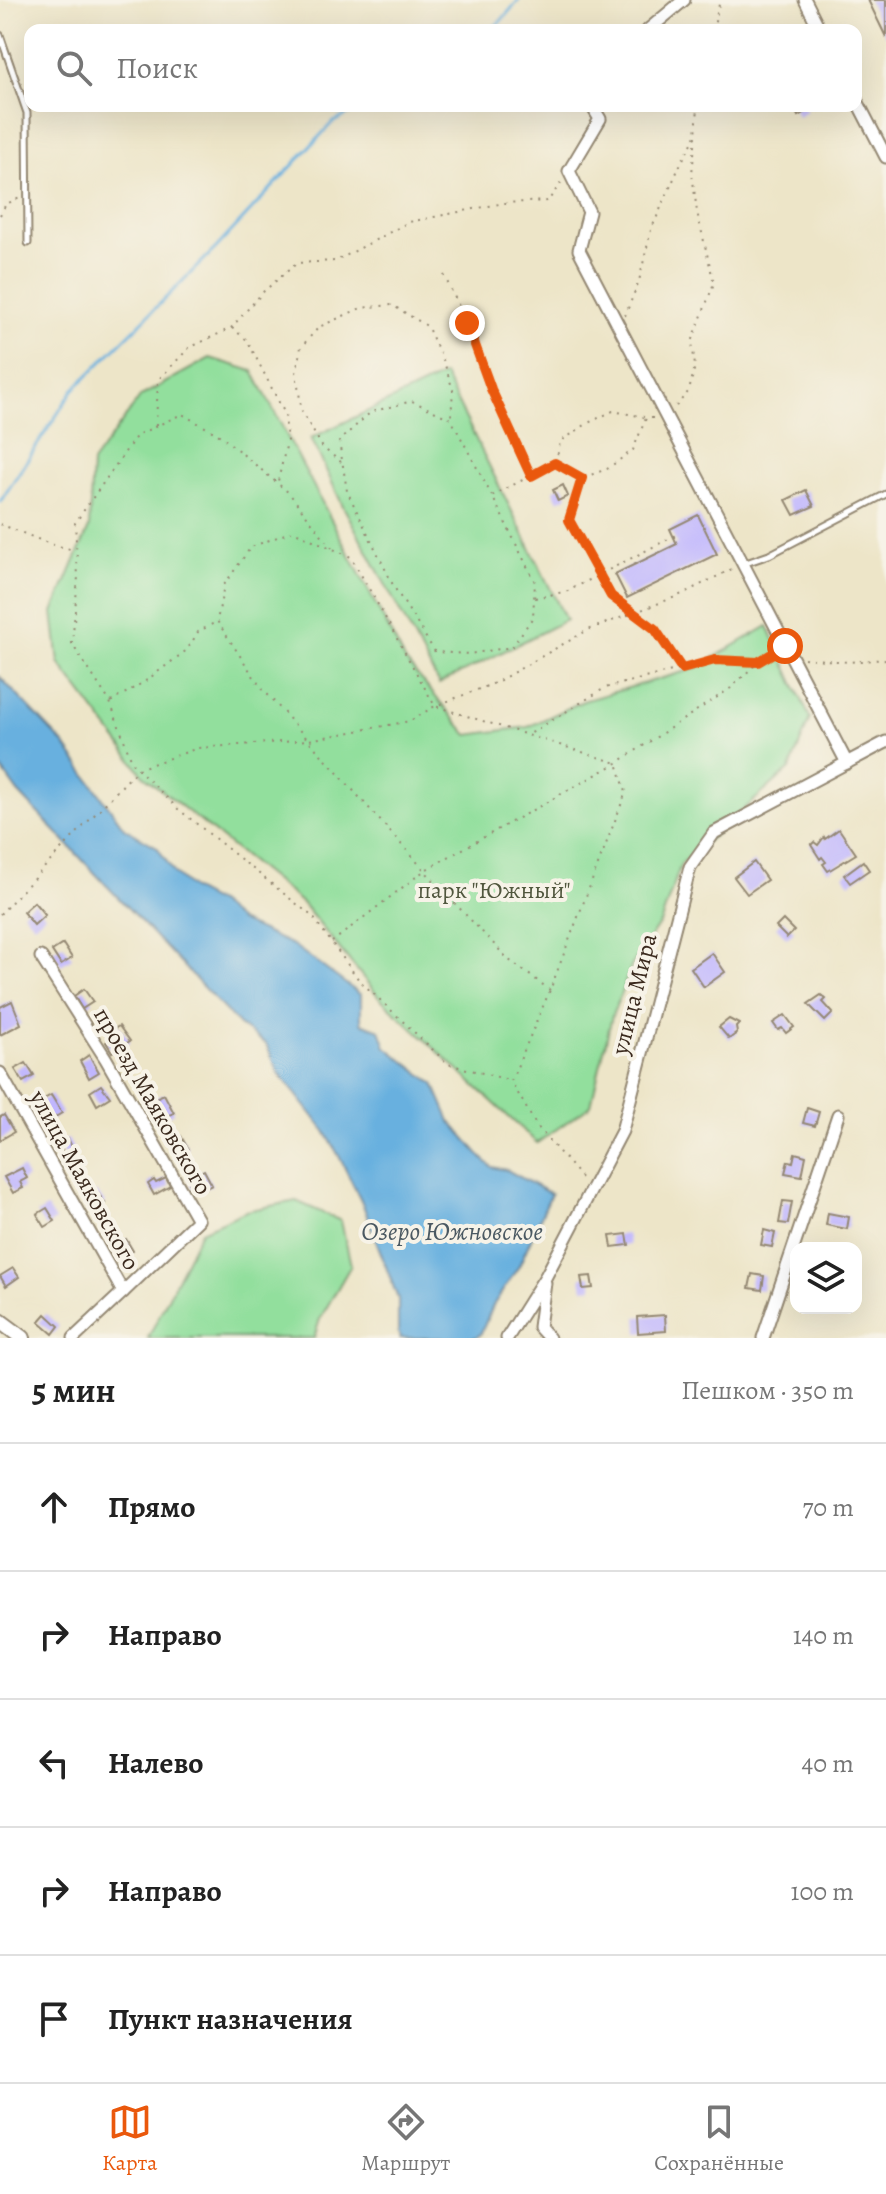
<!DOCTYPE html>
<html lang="ru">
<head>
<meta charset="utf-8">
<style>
	:root { --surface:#fff; --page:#f6f6f6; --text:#222; --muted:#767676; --line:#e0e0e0; --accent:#ea580c }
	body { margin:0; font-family:Alegreya,serif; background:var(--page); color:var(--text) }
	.controls { position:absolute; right:24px; bottom:24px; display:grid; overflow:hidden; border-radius:16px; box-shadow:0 8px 32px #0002 }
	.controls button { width:72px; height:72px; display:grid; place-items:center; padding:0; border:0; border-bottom:2px solid var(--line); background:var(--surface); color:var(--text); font:40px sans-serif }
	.stop { position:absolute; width:24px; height:24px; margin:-18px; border:6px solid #ea580c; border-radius:50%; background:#fff }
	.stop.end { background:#ea580c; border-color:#fff; box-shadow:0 2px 8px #0008 }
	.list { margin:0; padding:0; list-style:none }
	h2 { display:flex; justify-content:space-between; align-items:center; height:104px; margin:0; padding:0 32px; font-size:34px }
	h2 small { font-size:26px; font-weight:400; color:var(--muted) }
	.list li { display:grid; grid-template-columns:52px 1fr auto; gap:24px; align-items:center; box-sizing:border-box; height:128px; padding:0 32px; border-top:2px solid var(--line) }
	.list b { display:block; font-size:30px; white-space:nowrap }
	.list em { font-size:26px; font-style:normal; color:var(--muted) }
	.icon { flex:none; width:44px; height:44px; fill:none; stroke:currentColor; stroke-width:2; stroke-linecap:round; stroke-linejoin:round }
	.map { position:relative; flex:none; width:886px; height:1338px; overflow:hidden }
	.search { position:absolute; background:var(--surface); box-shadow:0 8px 32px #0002; left:24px; right:24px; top:24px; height:88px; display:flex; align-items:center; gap:20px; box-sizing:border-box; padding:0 28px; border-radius:16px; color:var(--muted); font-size:30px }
	.sheet { height:744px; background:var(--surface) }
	nav { display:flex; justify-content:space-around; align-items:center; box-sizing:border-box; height:112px; border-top:2px solid var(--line); background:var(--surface); font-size:22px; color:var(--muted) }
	nav a { display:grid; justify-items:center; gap:4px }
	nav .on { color:var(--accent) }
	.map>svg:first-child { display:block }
	.green { fill:#92df9d; stroke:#66845e; stroke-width:2 }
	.water { fill:#68b0df; stroke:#526d7e; stroke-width:2 }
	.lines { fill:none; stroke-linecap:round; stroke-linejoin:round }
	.stream { stroke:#68b0df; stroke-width:3 }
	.building { fill:#c0b6fe }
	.lane-casing { stroke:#948873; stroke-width:9 }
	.street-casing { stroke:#948873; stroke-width:15 }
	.secondary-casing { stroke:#948873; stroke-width:18 }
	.path { stroke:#948873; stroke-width:2; stroke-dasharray:2 6; stroke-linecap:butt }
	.lane { stroke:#fff; stroke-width:5 }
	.street { stroke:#fff; stroke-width:11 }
	.secondary { stroke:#fff; stroke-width:14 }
	.route { stroke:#ea580c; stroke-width:10 }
	.labels { text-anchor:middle; stroke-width:8; stroke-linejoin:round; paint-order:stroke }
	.park-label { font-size:24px; fill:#51573e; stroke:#f7f3e8 }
	.street-label { font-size:24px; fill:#3b2a1e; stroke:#f7f3e8 }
	.water-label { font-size:26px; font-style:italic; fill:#4b5962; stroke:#f7f3e8 }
</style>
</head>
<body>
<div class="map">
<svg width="886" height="1338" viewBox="0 0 886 1338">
	<rect width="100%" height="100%" fill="#f7f3e8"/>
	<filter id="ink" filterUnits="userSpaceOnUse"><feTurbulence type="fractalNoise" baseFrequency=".0125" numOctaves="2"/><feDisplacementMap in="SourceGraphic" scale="16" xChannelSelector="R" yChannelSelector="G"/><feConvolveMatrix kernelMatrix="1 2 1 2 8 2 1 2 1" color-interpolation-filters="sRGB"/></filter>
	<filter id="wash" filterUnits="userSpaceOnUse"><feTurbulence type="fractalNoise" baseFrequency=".006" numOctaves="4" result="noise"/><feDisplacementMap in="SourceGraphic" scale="32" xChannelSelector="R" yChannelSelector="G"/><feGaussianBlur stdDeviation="1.8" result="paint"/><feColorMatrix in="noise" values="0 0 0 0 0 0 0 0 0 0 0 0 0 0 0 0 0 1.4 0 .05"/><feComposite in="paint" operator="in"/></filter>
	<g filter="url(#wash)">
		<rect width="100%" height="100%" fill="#ede5c8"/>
		<g class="green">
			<path d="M210,358L253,371L406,662L468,735L528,727L583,701L694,669L768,626L810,718L790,769L681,864L661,921L632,965L612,1016L591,1105L537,1143L380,998L302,903L144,776L59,663L53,612L89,528L92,463L141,396Z"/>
			<path d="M444,375L566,620L439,684L343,506L311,438Z"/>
			<path d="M296,1201L341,1221L351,1265L320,1319L314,1338H148L201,1231L246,1211Z"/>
		</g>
		<path class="water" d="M0,677L64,744L124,828L157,847L175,874L193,890L216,902L239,921L293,945L361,995V1023L380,1030L386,1047L434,1084L450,1121L483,1159L492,1167L507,1170L551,1194L519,1266L494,1304L480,1335L474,1338H400L398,1332V1299L363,1205L339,1156L325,1131L279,1073L266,1044L240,1026L18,792L0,767Z"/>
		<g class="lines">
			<g class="stream">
				<path d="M490,30L500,22L519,0"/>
				<path d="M0,502L73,390L217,247L332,123L364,106"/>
			</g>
		</g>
		<g id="blocks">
			<g class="building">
				<path d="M868,0H886V37Z"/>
				<path d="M793,106H804L807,111L798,116Z"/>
				<path d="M563,485L568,496L558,501L553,490Z"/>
				<path d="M806,490L814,506L794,515L786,500Z"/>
				<path d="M698,515L717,554L627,598L615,574L677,544L670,529Z"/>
				<path d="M839,829L856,854L828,871L823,864L826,862L822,857L820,859L811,845L814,842L818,845L824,837L825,839Z"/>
				<path d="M863,861L869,870L850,883L844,875Z"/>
				<path d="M754,862L767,880L747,894L734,877Z"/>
				<path d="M34,902L45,915L34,925L23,912Z"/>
				<path d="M783,920L794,931L787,938L776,927Z"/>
				<path d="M63,944L72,958L61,965L52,951Z"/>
				<path d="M712,953L725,972L704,987L691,968Z"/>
				<path d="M84,989L93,1002L82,1009L74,996Z"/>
				<path d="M821,995L826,999L823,1002L833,1013L825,1021L808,1004Z"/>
				<path d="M12,1001L21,1024L0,1035V1007Z"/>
				<path d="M785,1015L794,1027L786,1033L782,1028L778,1030L773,1023Z"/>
				<path d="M729,1019L739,1024L736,1027L737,1033L729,1039L719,1027Z"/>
				<path d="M119,1026L130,1041L112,1052L106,1042L111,1039L107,1033Z"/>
				<path d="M89,1055L99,1072L89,1078L80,1061Z"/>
				<path d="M26,1063L34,1076L23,1082L15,1069Z"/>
				<path d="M101,1085L110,1097L97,1105L90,1092Z"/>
				<path d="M164,1094L174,1113L162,1118L153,1099Z"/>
				<path d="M51,1095L62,1113L47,1122L34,1105Z"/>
				<path d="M807,1108L819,1112L815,1126L803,1123Z"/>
				<path d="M4,1115L14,1132L0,1140V1117Z"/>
				<path d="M181,1136L188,1149L179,1154L172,1141Z"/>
				<path d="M68,1139L75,1153L66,1158L58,1144Z"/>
				<path d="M795,1153L806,1156L802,1176L785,1173L788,1161L793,1162Z"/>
				<path d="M22,1168L27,1178L20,1182L23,1188L13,1193L4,1177Z"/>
				<path d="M204,1170L212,1185L202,1190L200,1186L193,1189L188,1179Z"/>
				<path d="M166,1178L170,1186L154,1195L148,1184L154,1180L156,1183Z"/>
				<path d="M97,1192L105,1203L96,1209L88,1198Z"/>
				<path d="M783,1201L792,1202L788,1224L779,1223Z"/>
				<path d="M47,1208L55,1221L45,1227L37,1214Z"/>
				<path d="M828,1213L849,1217L847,1229L826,1225Z"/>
				<path d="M764,1230L775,1233L772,1247L761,1245Z"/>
				<path d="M627,1234L629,1245L612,1247L610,1236Z"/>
				<path d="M126,1239L133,1251L121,1258L115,1249L120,1247L118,1243Z"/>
				<path d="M13,1268L19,1277L6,1286L0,1276Z"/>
				<path d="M752,1274L764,1276L762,1290L749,1288Z"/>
				<path d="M591,1276L593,1288L583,1289L581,1277Z"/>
				<path d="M46,1314L59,1326L53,1334L39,1322Z"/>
				<path d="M665,1315L666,1331L638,1333L637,1317Z"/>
			</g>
		</g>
	</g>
	<g filter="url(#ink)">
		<use href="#blocks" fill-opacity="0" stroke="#948873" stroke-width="2"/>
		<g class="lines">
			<g class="lane-casing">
				<g id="lane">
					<path d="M0,35L27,113L28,243"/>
					<path d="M743,564L769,555L886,494"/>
				</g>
			</g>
			<g class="street-casing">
				<g id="street">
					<path d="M805,0L820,30"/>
					<path d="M648,30L684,0"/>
					<path d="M856,99L886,157"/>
					<path d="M592,106L600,119L569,171L589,212L579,250L847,763"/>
					<path d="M41,957L106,1059L198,1220L123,1292"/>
					<path d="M0,1073L123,1292L74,1338"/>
					<path d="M545,1283L539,1327L549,1338"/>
					<path d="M507,1338L546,1276L622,1131L690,867L714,833L886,742"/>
					<path d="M763,1338L838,1115"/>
				</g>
			</g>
			<g class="secondary-casing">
				<path id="secondary" d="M0,1321L23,1338"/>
			</g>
			<g class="path">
				<path d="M713,30L720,0"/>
				<path d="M0,215L6,204L20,198"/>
				<path d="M444,275L467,323L491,389L530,475"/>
				<path d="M625,316L639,281L651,230L681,163L696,136L698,106"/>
				<path d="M232,328L247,340L285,414L287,442L278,481"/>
				<path d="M676,406L689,391L695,366L692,342L714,283L697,212L692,173L696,136"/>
				<path d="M156,425L158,380L189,348L231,328L264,291L297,263L336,261L409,222L504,203L548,201L563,180"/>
				<path d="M341,462L323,448L302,412L296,373L301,347L319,327L361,308L392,305L427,326L444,362L453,390L451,418"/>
				<path d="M556,462L560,442L588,423L613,411L644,417"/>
				<path d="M582,478L569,520L611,596L655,629L681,668"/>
				<path d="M492,496L451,419L412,401L371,412L339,441L347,491L394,587L435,652L469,654L512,647L533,617L535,582L492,496L555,463L582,478L607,469L633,450L646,418H655"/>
				<path d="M0,524L50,544L74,550"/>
				<path d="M332,548L289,493L221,436L182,414L137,435L75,523L78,577L72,644L110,702L133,764L178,809L313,917L359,980L448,1064L509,1080"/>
				<path d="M535,598L568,591L680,533"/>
				<path d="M804,658L848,662L886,659"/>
				<path d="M759,662L778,650"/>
				<path d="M111,702L147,680L187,650L198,632L216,622"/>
				<path d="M0,914L138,769L198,748L309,740L410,721L435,706L495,683L588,630L678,596L734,568"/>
				<path d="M332,942L425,870L617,763L731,688L758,662L715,660L605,688L528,735"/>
				<path d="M550,990L509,960L443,891L260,686L217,621L224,585L251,547L293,531L351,557L435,706L617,763L626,792L550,990L511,1081L536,1125L583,1180"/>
			</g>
			<use href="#lane" class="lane"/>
			<use href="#street" class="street"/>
			<use href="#secondary" class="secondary"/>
		</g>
	</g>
	<g class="lines" filter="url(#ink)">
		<path class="route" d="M467,323L491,389L531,476L555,463L582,478L569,520L611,596L655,629L682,669L715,660L758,662L785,646"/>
	</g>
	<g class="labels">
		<g class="park-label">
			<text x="494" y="898">парк "Южный"</text>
		</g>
		<g class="street-label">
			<text transform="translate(634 994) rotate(-76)" y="8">улица Мира</text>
			<text transform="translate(153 1101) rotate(60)" y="8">проезд Маяковского</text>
			<text transform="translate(85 1180) rotate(61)" y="8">улица Маяковского</text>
		</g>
		<g class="water-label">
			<text x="452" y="1240">Озеро Южновское</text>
		</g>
	</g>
</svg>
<div class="controls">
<button><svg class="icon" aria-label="layers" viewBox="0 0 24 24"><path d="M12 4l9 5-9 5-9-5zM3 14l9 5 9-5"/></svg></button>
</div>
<div class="stop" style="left:785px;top:646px"></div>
<div class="stop end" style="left:467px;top:323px"></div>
<div class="search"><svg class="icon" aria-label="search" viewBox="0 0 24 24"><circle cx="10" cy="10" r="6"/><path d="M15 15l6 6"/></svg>Поиск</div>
</div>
<section class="sheet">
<h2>5 мин<small>Пешком · 350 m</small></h2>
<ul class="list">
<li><svg class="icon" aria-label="ahead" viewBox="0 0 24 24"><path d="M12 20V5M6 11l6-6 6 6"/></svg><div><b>Прямо</b></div><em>70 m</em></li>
<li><svg class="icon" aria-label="right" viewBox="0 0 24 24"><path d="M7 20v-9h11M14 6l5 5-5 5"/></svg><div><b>Направо</b></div><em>140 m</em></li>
<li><svg class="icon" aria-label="left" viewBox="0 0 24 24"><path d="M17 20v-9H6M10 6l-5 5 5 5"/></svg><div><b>Налево</b></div><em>40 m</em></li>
<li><svg class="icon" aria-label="right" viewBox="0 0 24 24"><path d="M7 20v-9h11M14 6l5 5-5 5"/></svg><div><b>Направо</b></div><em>100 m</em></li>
<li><svg class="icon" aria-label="arrive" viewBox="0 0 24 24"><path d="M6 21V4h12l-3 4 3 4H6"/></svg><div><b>Пункт назначения</b></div></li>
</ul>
</section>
<nav>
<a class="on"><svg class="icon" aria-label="map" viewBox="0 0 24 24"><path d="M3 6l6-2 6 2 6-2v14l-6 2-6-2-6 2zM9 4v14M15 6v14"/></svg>Карта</a>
<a><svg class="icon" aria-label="directions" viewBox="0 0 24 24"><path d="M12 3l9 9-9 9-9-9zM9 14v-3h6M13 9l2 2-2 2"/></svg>Маршрут</a>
<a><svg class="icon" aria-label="saved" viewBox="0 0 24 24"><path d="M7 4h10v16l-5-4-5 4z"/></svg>Сохранённые</a>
</nav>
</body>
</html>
